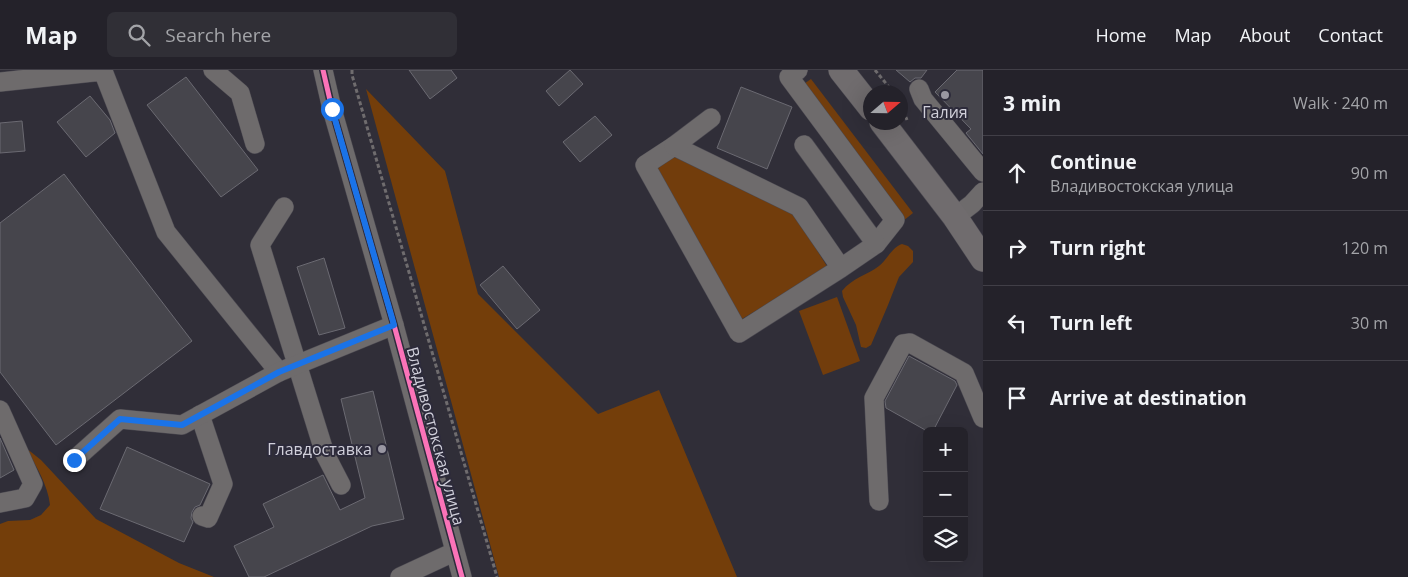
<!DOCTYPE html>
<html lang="en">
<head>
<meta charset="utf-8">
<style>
	:root { --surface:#24222a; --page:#302f36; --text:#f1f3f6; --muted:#a3a4a8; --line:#413f47 }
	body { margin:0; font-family:"Open Sans",sans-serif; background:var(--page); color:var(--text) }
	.controls { position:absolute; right:15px; bottom:15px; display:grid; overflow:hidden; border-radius:8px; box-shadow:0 5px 20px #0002 }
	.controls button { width:45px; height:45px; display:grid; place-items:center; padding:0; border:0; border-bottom:1px solid var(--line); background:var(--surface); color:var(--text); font:25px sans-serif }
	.compass { position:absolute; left:863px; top:15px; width:45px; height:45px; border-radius:50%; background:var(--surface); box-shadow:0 5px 20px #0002; rotate:70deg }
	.stop { position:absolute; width:15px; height:15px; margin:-11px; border:4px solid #1a73e8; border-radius:50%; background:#fff }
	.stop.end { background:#1a73e8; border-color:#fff; box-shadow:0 1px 5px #0008 }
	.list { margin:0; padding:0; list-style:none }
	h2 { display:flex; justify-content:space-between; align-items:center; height:65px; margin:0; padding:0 20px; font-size:21px }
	h2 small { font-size:16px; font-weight:400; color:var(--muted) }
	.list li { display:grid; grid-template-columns:32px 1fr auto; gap:15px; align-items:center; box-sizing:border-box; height:75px; padding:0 20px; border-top:1px solid var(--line) }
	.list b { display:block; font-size:19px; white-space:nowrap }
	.list p { margin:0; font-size:16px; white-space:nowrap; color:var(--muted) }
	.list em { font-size:16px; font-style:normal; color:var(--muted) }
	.icon { flex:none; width:28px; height:28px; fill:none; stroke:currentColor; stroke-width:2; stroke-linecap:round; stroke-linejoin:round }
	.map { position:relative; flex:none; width:983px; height:507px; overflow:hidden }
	header { display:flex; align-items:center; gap:30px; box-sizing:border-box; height:70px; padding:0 25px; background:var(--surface); border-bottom:1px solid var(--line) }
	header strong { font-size:24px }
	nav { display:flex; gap:28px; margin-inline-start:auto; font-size:18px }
	.search { width:350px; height:45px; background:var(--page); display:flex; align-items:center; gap:12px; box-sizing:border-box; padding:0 18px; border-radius:8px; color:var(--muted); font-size:19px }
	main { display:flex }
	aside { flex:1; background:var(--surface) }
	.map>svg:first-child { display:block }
	.green { fill:#723d0c }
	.forest { fill:#743e0a }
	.building { fill:#46454c; stroke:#6b6a72 }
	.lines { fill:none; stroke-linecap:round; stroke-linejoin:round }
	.minor-casing { stroke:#4b4951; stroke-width:20 }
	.major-casing { stroke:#4b4951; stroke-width:26 }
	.path { stroke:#6f6c6e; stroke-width:3; stroke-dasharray:4 2.5; stroke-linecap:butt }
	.minor { stroke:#6e6b6c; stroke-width:19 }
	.major { stroke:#706c6e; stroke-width:25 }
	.cycleway-casing { stroke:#2d2b3b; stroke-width:8 }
	.cycleway { stroke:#fb73b8; stroke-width:5 }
	.route { stroke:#1a73e8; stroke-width:6 }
	.poi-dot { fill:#9997a2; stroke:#2d2b3b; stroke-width:2 }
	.labels { text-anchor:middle; stroke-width:4; stroke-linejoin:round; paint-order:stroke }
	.poi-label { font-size:16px; fill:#d1d0db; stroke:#2d2b3b }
	.street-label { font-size:16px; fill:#d1d0db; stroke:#2d2b3b }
</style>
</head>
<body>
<header>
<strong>Map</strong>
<div class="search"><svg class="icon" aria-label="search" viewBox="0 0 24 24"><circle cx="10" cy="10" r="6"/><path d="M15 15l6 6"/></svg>Search here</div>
<nav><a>Home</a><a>Map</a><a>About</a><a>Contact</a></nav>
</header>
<main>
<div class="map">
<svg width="983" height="507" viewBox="0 0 983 507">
	<rect width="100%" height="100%" fill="#302e38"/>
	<g class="green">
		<path d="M811,9L913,143L903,151L801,16Z"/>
		<path d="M674,84L793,141L828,198L742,249L655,98Z"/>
		<path d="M902,174L908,176L913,181V192L899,207L888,235L871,275L866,278L861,277L856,255L843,227L842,221C852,208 867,205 879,196C887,190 892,177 902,174Z"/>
		<path d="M837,227L860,291L823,305L799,241Z"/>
	</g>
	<g class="forest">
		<path d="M366,19L445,101L478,224L598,344L659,320L737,507H499Z"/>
		<path d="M26,378L41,390L96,449L179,493L214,507H0V454L8,451L30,450L41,445L50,435C48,415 36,396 26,378Z"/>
	</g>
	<g class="building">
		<path d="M409,0H451L457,8L430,29Z"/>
		<path d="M570,0L583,14L559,36L546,21Z"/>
		<path d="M896,0H927L921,8H915L910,12Z"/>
		<path d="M957,0H983V84L966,63L971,59L935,22Z"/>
		<path d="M186,7L258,100L221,127L147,35Z"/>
		<path d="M741,17L792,37L767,99L717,78Z"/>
		<path d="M90,26L110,50L115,63L86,87L57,52Z"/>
		<path d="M595,46L612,65L580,92L563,72Z"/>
		<path d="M22,51L25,81L0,83V53Z"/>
		<path d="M64,104L192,271L56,375L0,302V153Z"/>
		<path d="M324,188L345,258L319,265L297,197Z"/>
		<path d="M503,196L540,240L517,259L480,215Z"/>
		<path d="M909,286L955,311L957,315L933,361H927L886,338L885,331Z"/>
		<path d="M373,321L404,449L372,456L264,507H249L234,476L274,457L263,434L323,405L340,440L365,428L341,329Z"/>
		<path d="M0,368L14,400L0,408Z"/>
		<path d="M127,377L210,414L200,435L195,437L192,442L191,448L193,452L184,472L100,439Z"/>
	</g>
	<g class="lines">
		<g class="minor-casing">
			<g id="minor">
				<path d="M213,0L240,23L255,74"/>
				<path d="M323,0L332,39L394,255L462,507"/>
				<path d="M798,0L789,7L895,150L876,174L841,198L739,263L645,95L674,76L799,137L841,198"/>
				<path d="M0,12L103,1L166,162L279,302"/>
				<path d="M919,19L923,29L983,102"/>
				<path d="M804,75L876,174"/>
				<path d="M674,76L711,48"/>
				<path d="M284,137L260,175L325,384L341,415"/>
				<path d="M955,147L972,134L983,122"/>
				<path d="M0,340L33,414L25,428L0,433"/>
				<path d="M200,345L223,414L208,448L202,446"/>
				<path d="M74,390L120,349L182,355L279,302L394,255"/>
				<path d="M879,431L874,328L903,274L910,273L964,303L983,348"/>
				<path d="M400,507L454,482"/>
			</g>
		</g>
		<g class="major-casing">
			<g id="major">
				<path d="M841,0L871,38"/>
				<path d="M882,52L955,147L983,189"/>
			</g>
		</g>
		<g class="path">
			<path d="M352,0V5L497,507"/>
			<path d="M875,0L893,22"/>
			<path d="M901,35L907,50"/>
		</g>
		<use href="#minor" class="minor"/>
		<use href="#major" class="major"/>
		<g class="cycleway-casing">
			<path id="cycleway" d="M323,0L332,39L394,255L462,507"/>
		</g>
		<use href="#cycleway" class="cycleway"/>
	</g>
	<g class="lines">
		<path class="route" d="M74,390L120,349L182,355L279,302L394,255L332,39"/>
	</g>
	<g class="poi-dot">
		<circle cx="945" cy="25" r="5"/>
		<circle cx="382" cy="379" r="5"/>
	</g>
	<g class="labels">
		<g class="poi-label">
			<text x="945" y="48">Галия</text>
			<text x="372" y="385" text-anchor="end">Главдоставка</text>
		</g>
		<g class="street-label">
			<text transform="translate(436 366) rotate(75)" y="6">Владивостокская улица</text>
		</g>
	</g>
</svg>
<div class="controls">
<button>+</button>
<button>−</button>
<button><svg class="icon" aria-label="layers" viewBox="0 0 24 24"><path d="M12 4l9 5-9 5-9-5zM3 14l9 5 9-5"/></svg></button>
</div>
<svg class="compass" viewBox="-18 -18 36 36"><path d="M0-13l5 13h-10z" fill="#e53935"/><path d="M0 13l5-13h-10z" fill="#a3a4a8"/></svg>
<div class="stop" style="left:332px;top:39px"></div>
<div class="stop end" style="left:74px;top:390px"></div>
</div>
<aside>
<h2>3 min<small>Walk · 240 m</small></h2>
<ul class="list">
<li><svg class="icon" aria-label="ahead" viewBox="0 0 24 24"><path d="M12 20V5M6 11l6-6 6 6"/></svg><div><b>Continue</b><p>Владивостокская улица</p></div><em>90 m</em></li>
<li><svg class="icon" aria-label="right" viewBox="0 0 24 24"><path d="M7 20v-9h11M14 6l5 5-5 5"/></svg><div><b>Turn right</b></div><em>120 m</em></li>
<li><svg class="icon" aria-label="left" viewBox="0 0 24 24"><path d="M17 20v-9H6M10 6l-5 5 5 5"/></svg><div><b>Turn left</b></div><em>30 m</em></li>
<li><svg class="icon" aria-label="arrive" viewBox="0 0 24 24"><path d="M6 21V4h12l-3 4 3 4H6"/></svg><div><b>Arrive at destination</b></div></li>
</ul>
</aside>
</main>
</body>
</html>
